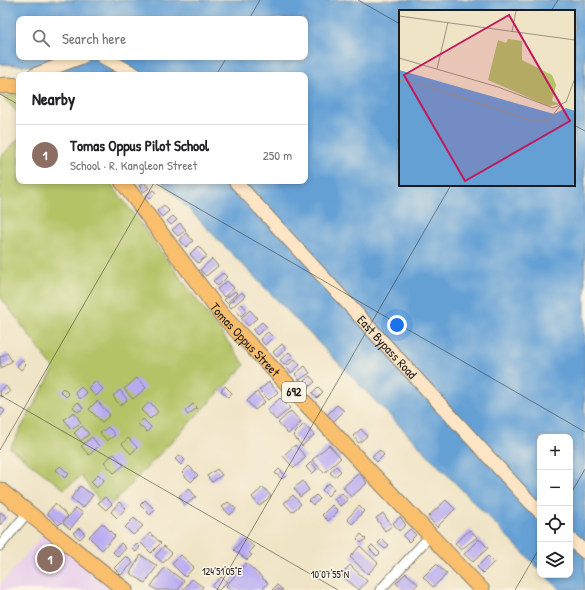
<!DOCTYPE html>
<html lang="en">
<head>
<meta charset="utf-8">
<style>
	:root { --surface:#fff; --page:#f2f2f2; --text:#202124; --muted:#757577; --line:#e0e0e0; --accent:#1f6fb2 }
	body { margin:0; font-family:"Patrick Hand",sans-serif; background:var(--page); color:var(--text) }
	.controls { position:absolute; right:12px; bottom:12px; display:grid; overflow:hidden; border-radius:8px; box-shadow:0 2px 6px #0003 }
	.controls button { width:36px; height:36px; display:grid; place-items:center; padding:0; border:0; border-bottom:1px solid var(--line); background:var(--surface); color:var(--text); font:20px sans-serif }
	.you { position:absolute; left:397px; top:325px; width:14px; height:14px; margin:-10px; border:3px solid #fff; border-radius:50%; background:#1a73e8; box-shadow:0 0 0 6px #1a73e833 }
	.badge { display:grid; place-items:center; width:26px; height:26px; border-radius:50%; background:var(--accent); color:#fff; font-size:13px; font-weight:700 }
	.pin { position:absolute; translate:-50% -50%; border:2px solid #fff; box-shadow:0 1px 4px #0006 }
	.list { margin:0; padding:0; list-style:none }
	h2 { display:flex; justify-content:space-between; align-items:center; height:52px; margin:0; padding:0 16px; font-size:17px }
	h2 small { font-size:13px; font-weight:400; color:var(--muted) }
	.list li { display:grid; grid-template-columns:26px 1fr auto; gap:12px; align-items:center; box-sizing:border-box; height:60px; padding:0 16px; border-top:1px solid var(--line) }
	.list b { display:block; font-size:15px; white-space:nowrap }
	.list p { margin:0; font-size:13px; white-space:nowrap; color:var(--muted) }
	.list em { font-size:13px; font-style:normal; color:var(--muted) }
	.icon { flex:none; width:22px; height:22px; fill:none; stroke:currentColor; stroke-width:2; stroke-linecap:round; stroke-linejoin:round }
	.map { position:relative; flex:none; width:585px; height:590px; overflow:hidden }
	.search { position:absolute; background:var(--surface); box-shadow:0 2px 6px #0003; left:16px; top:16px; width:292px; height:44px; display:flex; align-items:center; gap:10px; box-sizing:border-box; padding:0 14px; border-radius:8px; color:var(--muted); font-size:15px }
	.panel { position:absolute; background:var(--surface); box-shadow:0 2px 6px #0003; left:16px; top:72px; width:292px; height:112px; border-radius:8px }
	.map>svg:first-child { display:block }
	.built { fill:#ead1ec }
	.green { fill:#b3c366; stroke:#687041 }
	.water { fill:#65a0d5; stroke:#405e78; fill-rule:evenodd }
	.building { fill:#b8aaf2 }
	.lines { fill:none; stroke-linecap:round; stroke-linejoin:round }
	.street-casing { stroke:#868071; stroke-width:11 }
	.secondary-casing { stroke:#868071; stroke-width:15 }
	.primary-casing { stroke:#868071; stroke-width:17 }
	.street { stroke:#fff; stroke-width:9 }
	.secondary { stroke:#fde5c5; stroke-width:13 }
	.primary { stroke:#f9bf6d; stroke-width:15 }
	.ticks { fill:none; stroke:#1c1c1c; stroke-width:1; stroke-opacity:0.45 }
	.labels { text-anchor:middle; stroke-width:3; stroke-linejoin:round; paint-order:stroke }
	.shield { fill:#fcf5e5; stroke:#5f5d58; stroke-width:1 }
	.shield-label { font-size:12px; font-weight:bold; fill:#1c1c1c }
	.street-label { font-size:13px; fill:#1c1c1c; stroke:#fcf5e5 }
	.inset-road { fill:none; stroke:#9b9482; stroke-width:1 }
	.view { fill:#c2185b; fill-opacity:0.15; stroke:#c2185b; stroke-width:2 }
	.inset-edge { fill:none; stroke:#1c1c1c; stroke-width:2 }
	.ticks-label { font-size:10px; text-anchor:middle; fill:#1c1c1c; stroke:#fcf5e5; stroke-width:3; stroke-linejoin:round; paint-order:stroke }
</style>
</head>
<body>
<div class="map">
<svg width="585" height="590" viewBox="0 0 585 590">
	<rect width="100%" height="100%" fill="#fcf5e5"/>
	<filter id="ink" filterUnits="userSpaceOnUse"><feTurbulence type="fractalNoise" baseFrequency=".025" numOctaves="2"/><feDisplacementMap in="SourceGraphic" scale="8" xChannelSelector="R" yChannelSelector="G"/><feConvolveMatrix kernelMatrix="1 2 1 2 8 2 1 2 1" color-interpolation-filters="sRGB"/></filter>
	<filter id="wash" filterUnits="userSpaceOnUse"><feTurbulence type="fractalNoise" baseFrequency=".012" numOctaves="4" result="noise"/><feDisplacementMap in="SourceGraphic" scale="16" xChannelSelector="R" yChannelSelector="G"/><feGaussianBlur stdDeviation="0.9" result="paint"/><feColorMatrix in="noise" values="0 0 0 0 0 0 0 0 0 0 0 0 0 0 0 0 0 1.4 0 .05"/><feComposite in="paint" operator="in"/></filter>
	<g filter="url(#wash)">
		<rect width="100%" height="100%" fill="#f0e4c6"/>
		<path class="built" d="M45,532L115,590H0V585Z"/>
		<g class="green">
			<path d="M19,94V114L2,96Z"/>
			<path d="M19,138V181H109L245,365L106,510L81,476L64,489L10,448L54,369L0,296V158Z"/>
		</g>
		<path class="water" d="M0,0H585V590H560L545,575H570V437H540V570L161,181H305V75H58L50,67L0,64ZM400,11H574V185H400ZM19,19H305V57H19Z"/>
		<g id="blocks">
			<g class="building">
				<path d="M144,182L149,188L144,192L139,186Z"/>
				<path d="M153,190L156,193L149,199L146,195Z"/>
				<path d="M164,205L169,211L162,217L157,211Z"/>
				<path d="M173,216L177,220L171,225L167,221Z"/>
				<path d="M180,223L186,230L178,236L172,230Z"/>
				<path d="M186,233L193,241L186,247L180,240Z"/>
				<path d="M198,246L207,256L198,263L190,254Z"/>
				<path d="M212,259L218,266L206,276L200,270Z"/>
				<path d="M223,273L227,277L218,286L213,281Z"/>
				<path d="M227,281L234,288L224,297L217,289Z"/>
				<path d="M235,291L237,293L227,303L224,300Z"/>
				<path d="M242,292L245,296L231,308L228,304Z"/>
				<path d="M242,304L247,310L241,316L236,310Z"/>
				<path d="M250,310L257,318L248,326L241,318Z"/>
				<path d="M262,322L267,327L257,335L253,330Z"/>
				<path d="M268,332L273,337L265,345L260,339Z"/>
				<path d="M282,344L286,349L277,357L273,352Z"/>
				<path d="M289,352L293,357L284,365L280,360Z"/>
				<path d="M7,353L12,361L1,368L0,357Z"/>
				<path d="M295,359L300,365L291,373L286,367Z"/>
				<path d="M22,360L26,364L21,370L17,366Z"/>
				<path d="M305,366L310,373L299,380L295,374Z"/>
				<path d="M310,376L315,382L306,389L301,383Z"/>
				<path d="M137,378L146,388L133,399L124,389Z"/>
				<path d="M95,381L103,389L96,396L88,388Z"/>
				<path d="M269,382L278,392L269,400L259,390Z"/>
				<path d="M6,386L10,392L1,397L0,390Z"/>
				<path d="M225,386L232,393L228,397L221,391Z"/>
				<path d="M81,387L87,393L80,399L75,393Z"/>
				<path d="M318,387L323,392L317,398L312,393Z"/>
				<path d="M63,388L69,394L66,397L60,391Z"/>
				<path d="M120,390L127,400L120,406L113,396Z"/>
				<path d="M257,392L265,402L255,410L247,401Z"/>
				<path d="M280,398L290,408L276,420L267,410Z"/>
				<path d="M97,401L110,415L102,422L89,409Z"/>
				<path d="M78,402L83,408L78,412L73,407Z"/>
				<path d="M150,402L158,412L150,419L141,410Z"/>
				<path d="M193,404L197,408L188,415L185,411Z"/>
				<path d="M337,405L344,411L334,421L327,415Z"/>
				<path d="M0,406L5,411L0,417Z"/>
				<path d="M291,411L301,422L288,434L278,423Z"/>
				<path d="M74,412L81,423L71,429L64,419Z"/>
				<path d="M143,419L151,427L147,432L138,424Z"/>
				<path d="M304,424L314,435L302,446L293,435Z"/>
				<path d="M82,426L89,434L81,441L74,433Z"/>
				<path d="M108,427L115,435L107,441L100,433Z"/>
				<path d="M361,429L367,436L359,443L353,436Z"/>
				<path d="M92,437L99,446L89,455L81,446Z"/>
				<path d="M128,438L137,447L131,454L122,444Z"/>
				<path d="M295,445L306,457L294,468L283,456Z"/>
				<path d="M329,445L341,458L324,473L312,460Z"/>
				<path d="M380,450L384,455L377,462L372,456Z"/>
				<path d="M114,454L124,465L114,473L104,462Z"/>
				<path d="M180,455L185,460L181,465L175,459Z"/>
				<path d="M311,462L317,469L312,474L306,467Z"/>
				<path d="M60,466L69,474L65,478L56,470Z"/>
				<path d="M189,466L198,475L191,482L182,473Z"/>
				<path d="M336,466L341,471L335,477L330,473Z"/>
				<path d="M217,469L222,475L212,482L207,476Z"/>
				<path d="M279,469L286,476L282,479L275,473Z"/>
				<path d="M359,473L367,483L351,497L343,487Z"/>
				<path d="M98,474L104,480L97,488L91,482Z"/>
				<path d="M303,481L309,490L300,497L294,488Z"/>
				<path d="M329,483L334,489L328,496L322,490Z"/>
				<path d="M80,486L93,495L83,508L71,498Z"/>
				<path d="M263,487L271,496L259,506L252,497Z"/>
				<path d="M189,488L196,497L185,505L179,496Z"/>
				<path d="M342,493L348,500L340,506L334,499Z"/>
				<path d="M293,495L301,504L292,512L284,503Z"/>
				<path d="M316,495L320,499L313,505L309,501Z"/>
				<path d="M105,497L112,504L106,510L98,503Z"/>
				<path d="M145,500L155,510L150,515L140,505Z"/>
				<path d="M446,500L455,509L437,527L428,517Z"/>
				<path d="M119,502L126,508L117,518L111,512Z"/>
				<path d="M228,502L236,509L230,515L222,507Z"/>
				<path d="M55,504L68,516L59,525L47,513Z"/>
				<path d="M332,505L338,511L328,521L322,515Z"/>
				<path d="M359,506L364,511L352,524L347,519Z"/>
				<path d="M76,508L83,513L70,529L63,523Z"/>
				<path d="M0,512L7,517L0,525Z"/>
				<path d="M383,513L392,526L385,531L376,518Z"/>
				<path d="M400,517L406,525L399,531L393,523Z"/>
				<path d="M134,518L143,526L133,535L125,527Z"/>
				<path d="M102,523L115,536L102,550L89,537Z"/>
				<path d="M79,528L85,534L80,539L73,533Z"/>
				<path d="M410,529L416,535L409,542L403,536Z"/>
				<path d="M470,530L477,537L461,550L455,543Z"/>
				<path d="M150,533L161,543L151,553L141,543Z"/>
				<path d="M361,534L366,539L361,543L357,539Z"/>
				<path d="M244,538L254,547L249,553L252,555L247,560L234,550Z"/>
				<path d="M382,539L389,545L385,549L378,543Z"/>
				<path d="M479,539L488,548L473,562L464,554Z"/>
				<path d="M121,543L126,548L118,557L113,552Z"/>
				<path d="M137,544L140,547L136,552L132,549Z"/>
				<path d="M372,545L380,553L377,556L369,548Z"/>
				<path d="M164,546L172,553L163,563L155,556Z"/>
				<path d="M360,546L378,563L368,574L350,557Z"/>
				<path d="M141,555L157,566L145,583L130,573Z"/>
				<path d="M181,555L194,567L185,577L172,564Z"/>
				<path d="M126,556L133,563L121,575L114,568Z"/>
				<path d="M488,556L494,562L483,573L477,567Z"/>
				<path d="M246,563L268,583L262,590H231L226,586Z"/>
				<path d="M436,564L447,574L433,587L423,577Z"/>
				<path d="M350,565L367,581L359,590L341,575Z"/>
				<path d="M165,567L184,581L178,590H156L151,586Z"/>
				<path d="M406,573L418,584L412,590H403L396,583Z"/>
				<path d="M221,577L227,582L219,590H216L212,586Z"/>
				<path d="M192,579L203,587L200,590H183Z"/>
				<path d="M277,585L283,590H272Z"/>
			</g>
		</g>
	</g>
	<g filter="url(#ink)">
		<use href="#blocks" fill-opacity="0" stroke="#868071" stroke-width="1"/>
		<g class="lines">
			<g class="street-casing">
				<g id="street">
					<path d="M0,546L28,512"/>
					<path d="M380,590L430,536"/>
				</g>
			</g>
			<g class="secondary-casing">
				<g id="secondary">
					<path d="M103,57L136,75"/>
					<path d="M34,75L82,57"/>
					<path id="s1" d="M235,181L531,503L540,512"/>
					<path d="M570,539L585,552"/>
				</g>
			</g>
			<g class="primary-casing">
				<g id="primary">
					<path d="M0,86L7,85L19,86"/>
					<path id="s2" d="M122,181L221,314L482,590"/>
					<path d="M0,490L125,590"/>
				</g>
			</g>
			<use href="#street" class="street"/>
			<use href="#secondary" class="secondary"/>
			<use href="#primary" class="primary"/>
		</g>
	</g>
	<path class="ticks" d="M358,0L400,24M551,11L558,0M249,19L260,0M216,75L227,57M0,94L19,105M574,125L585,131M151,181L585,432M0,395L338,590M0,450L155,181M570,495L585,469M217,590L451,185M515,590L540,547"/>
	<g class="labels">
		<rect class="shield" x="282" y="382" width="24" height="20" rx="3"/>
		<g class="shield-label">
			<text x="294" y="396">692</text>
		</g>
		<g class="street-label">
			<text dy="5" stroke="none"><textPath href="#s2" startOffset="201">Tomas Oppus Street</textPath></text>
			<text dy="5" stroke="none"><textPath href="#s1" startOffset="225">East Bypass Road</textPath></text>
		</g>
	</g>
	<g transform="translate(399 10)">
		<rect width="176" height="176" fill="#f0e4c6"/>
		<path d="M109,29L123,31V50L153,65L157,75L153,91L161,94L149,96L89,70L99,30L107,33Z" fill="#b3c366"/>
		<path d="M0,60L155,104L167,98L176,101V175H0Z" fill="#65a0d5"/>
		<path class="inset-road" d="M0,6L176,30M113,22L117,1M0,48L99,77L154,98L167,92L176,68M38,59L49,12M0,70L24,75L135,111H149L161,96"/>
		<path class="view" d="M110,5L171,111L66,171L5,65Z"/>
		<rect width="176" height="176" class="inset-edge"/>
	</g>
	<g class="ticks-label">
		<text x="222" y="575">124°51'05"E</text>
		<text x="330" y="578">10°07'55"N</text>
	</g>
</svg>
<div class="controls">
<button>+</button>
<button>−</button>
<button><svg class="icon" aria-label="locate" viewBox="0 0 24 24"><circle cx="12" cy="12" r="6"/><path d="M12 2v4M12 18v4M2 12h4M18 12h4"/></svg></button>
<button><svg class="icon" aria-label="layers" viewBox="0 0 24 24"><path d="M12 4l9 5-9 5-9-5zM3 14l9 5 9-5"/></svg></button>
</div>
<div class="you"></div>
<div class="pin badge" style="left:50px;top:559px;background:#8d6e63">1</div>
<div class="search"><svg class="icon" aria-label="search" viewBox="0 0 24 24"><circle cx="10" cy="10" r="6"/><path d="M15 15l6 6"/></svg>Search here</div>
<section class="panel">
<h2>Nearby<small></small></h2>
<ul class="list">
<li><span class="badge" style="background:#8d6e63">1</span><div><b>Tomas Oppus Pilot School</b><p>School · R. Kangleon Street</p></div><em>250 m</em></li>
</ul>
</section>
</div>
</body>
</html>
